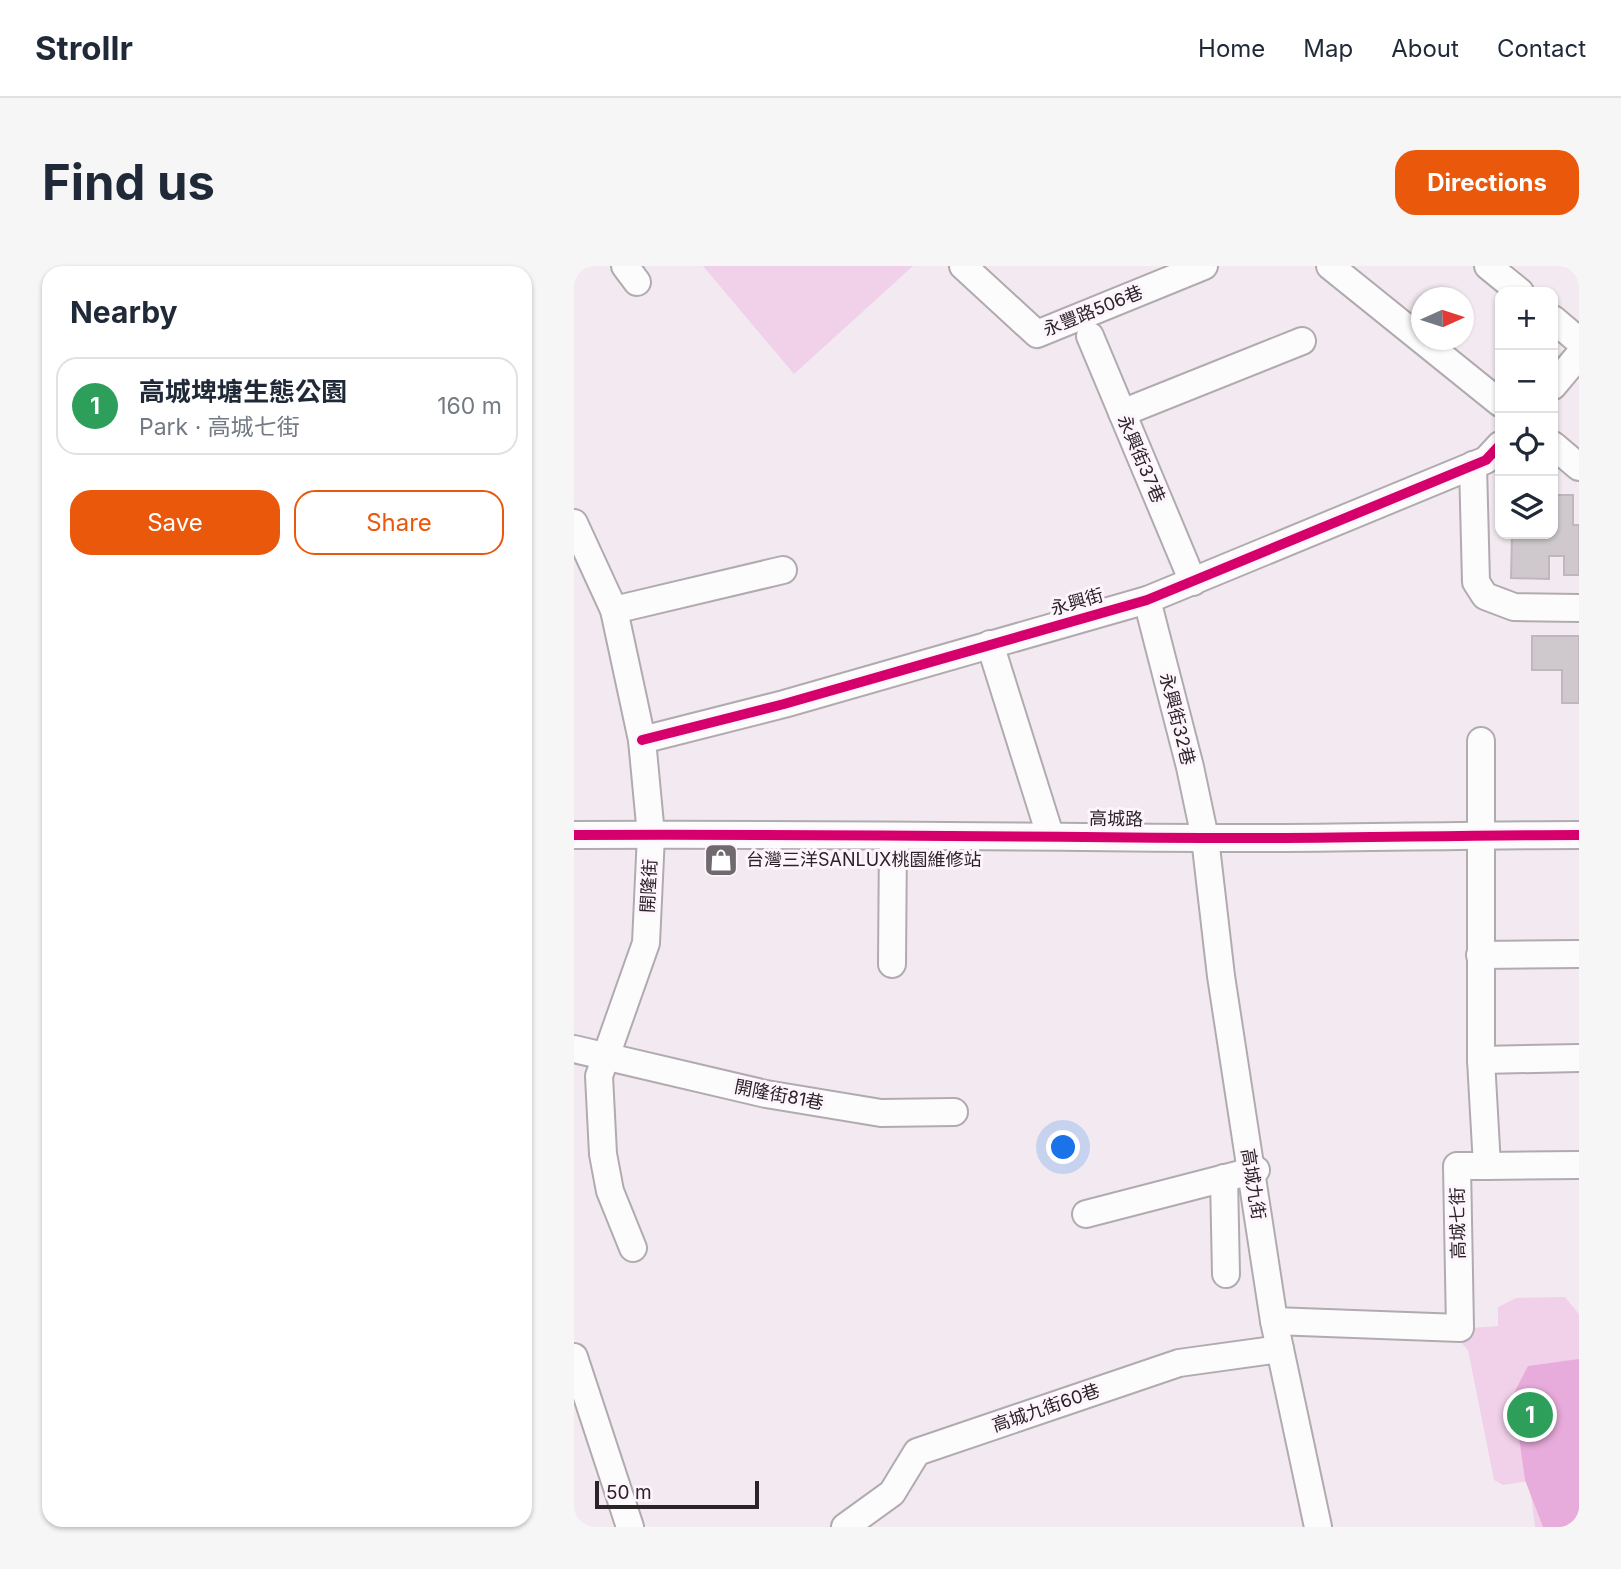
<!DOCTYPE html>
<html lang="en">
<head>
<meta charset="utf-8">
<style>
	:root { --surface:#fff; --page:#f6f6f7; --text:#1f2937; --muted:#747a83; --line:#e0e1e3; --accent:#ea580c }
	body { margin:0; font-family:Inter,"Noto Sans TC",sans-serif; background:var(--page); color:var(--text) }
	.controls { position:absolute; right:21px; top:21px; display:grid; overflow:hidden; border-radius:14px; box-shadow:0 2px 5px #0004 }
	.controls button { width:63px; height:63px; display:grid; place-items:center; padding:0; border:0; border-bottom:2px solid var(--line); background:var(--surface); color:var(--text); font:35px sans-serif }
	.compass { position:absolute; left:837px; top:21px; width:63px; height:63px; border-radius:50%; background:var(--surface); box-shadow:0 2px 5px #0004; rotate:87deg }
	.scale { position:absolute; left:21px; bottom:18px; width:164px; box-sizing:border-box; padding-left:7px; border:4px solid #2a2428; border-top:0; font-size:19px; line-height:24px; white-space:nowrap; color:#2a2428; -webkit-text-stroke:5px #fef5fc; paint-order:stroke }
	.you { position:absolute; left:490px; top:882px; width:24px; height:24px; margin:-18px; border:5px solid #fff; border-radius:50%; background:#1a73e8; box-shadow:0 0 0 10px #1a73e833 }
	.badge { display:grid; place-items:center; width:46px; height:46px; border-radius:50%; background:var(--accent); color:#fff; font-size:23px; font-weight:700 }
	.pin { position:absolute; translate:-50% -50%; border:4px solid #fff; box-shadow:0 2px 7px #0006 }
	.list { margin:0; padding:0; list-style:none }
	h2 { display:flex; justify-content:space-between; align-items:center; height:91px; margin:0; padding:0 28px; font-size:30px }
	h2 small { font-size:23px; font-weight:400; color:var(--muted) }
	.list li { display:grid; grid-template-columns:46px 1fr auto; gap:21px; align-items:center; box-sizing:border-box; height:98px; margin:0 14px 14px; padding:0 14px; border:2px solid var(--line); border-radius:21px }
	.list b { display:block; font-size:26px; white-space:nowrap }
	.list p { margin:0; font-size:23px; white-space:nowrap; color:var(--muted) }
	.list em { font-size:23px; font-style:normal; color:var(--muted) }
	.actions { display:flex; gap:14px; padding:21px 28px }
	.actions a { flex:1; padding:16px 0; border:2px solid var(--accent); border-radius:21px; text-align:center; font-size:24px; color:var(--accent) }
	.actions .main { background:var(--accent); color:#fff }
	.icon { flex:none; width:38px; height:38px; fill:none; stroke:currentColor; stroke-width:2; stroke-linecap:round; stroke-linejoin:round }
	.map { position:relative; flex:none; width:1005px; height:1261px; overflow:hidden; border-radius:21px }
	header { display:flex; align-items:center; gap:42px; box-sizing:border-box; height:98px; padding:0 35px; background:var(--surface); border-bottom:2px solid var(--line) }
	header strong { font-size:33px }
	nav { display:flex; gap:38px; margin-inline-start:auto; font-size:24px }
	.intro { display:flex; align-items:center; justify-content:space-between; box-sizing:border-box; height:168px; padding:0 42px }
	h1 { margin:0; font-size:49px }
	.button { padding:18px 32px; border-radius:21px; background:var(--accent); color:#fff; font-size:24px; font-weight:700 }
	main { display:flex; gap:42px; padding:0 42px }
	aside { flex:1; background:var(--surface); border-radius:21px; box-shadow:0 2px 5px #0004 }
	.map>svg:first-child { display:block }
	.green { fill:#f1d1ea }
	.water { fill:#e7acdb }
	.building { fill:#cfc9cd; stroke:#beb8bd; stroke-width:2 }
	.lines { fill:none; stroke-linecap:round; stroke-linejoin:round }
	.minor-casing { stroke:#b1abaf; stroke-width:30 }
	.minor { stroke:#fdfcfd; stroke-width:26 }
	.cycleway-casing { stroke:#fef5fc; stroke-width:15 }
	.cycleway { stroke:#d6006c; stroke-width:10 }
	.labels { text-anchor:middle; stroke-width:6; stroke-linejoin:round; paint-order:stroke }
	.street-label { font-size:18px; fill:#2a2428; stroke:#fef5fc }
	.poi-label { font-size:18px; fill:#2a2428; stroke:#fef5fc; text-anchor:start }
</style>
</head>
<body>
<header>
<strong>Strollr</strong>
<nav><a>Home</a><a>Map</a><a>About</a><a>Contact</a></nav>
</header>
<div class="intro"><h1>Find us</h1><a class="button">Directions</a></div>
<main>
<aside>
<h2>Nearby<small></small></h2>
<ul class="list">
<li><span class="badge" style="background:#2e9e5b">1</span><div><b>高城埤塘生態公園</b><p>Park · 高城七街</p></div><em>160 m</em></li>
</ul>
<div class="actions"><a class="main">Save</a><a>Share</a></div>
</aside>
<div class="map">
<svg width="1005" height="1261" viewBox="0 0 1005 1261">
	<rect width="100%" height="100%" fill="#f2eaf0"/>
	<g class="green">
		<path d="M129,0H339L220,108Z"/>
		<path d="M991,1031L1005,1048V1261H961L955,1215L929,1219L920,1214L894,1084L884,1073L897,1062L924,1060V1041L942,1032Z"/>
	</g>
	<path class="water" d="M1005,1093V1261H969L951,1214L939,1129L954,1100Z"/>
	<g class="building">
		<path d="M979,229H999V259H1005V309H990V290H975V313L937,312L938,268H979Z"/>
		<path d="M958,370H1005V437H988V404H958Z"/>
	</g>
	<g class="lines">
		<g class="minor-casing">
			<g id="minor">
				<path d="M51,0L63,16"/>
				<path d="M389,0L463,68L630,0"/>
				<path d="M756,0L926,137"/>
				<path d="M914,0L946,26"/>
				<path d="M979,53L1005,75"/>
				<path d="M516,70L619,316"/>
				<path d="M979,120L1005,89"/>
				<path d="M548,147L728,75"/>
				<path d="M979,179L1005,201"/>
				<path d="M899,199L902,316L911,330L940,341L1005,342"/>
				<path d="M0,257L40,344L68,474L77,569L72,677L25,810L29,888L36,925L59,982"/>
				<path d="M573,334L616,501L631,572L647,710L700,1055L744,1261"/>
				<path d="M40,344L209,304"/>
				<path d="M416,378L476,569"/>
				<path d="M68,474L210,438L573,334L912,194L926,179"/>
				<path d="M0,569C210,568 420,570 629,572C755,573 880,569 1005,569"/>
				<path d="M906,689L1005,688"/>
				<path d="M318,698L319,571"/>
				<path d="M0,783L192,828L307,847L380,846"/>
				<path d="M907,794L1005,792"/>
				<path d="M913,900L1005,899"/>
				<path d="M650,912L652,1008"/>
				<path d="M512,948L682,904"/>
				<path d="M700,1055L886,1062L883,900H913L907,794V475"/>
				<path d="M0,1091L56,1261"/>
				<path d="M271,1261L318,1227L343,1186L605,1097L706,1083"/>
			</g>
		</g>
		<use href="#minor" class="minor"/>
		<g class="cycleway-casing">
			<g id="cycleway">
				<path d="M68,474L210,438L573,334L912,194L926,179"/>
				<path d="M0,569C210,568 420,570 629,572C755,573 880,569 1005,569"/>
			</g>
		</g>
		<use href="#cycleway" class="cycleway"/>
	</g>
	<defs>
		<g id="shop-square" transform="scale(1.75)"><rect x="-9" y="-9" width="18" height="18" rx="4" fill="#70696e" stroke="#fef5fc"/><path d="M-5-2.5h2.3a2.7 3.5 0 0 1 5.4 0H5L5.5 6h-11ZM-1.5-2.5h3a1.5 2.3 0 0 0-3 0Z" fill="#fff"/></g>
	</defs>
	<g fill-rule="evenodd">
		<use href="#shop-square" x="147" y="594"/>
	</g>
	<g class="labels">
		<g class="street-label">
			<text transform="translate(519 45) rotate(-22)" y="6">永豐路506巷</text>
			<text transform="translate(567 193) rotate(67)" y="6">永興街37巷</text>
			<text transform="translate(503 336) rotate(-16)" y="6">永興街</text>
			<text transform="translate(603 453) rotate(76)" y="6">永興街32巷</text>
			<text transform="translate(542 553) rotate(1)" y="6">高城路</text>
			<text transform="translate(75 620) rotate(-87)" y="6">開隆街</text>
			<text transform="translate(205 829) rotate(11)" y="6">開隆街81巷</text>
			<text transform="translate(679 918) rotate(81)" y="6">高城九街</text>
			<text transform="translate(884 957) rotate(-91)" y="6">高城七街</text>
			<text transform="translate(472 1142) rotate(-19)" y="6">高城九街60巷</text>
		</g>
		<g class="poi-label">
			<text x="172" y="600">台灣三洋SANLUX桃園維修站</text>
		</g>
	</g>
</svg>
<div class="controls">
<button>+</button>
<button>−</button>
<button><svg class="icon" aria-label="locate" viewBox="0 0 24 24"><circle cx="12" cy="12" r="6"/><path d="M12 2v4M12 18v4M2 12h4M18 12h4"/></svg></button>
<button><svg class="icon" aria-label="layers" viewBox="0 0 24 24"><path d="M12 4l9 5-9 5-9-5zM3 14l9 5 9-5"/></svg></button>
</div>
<svg class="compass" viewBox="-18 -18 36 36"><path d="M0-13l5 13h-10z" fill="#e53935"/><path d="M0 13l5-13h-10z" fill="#747a83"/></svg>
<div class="scale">50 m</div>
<div class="you"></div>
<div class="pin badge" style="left:956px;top:1149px;background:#2e9e5b">1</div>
</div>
</main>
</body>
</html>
